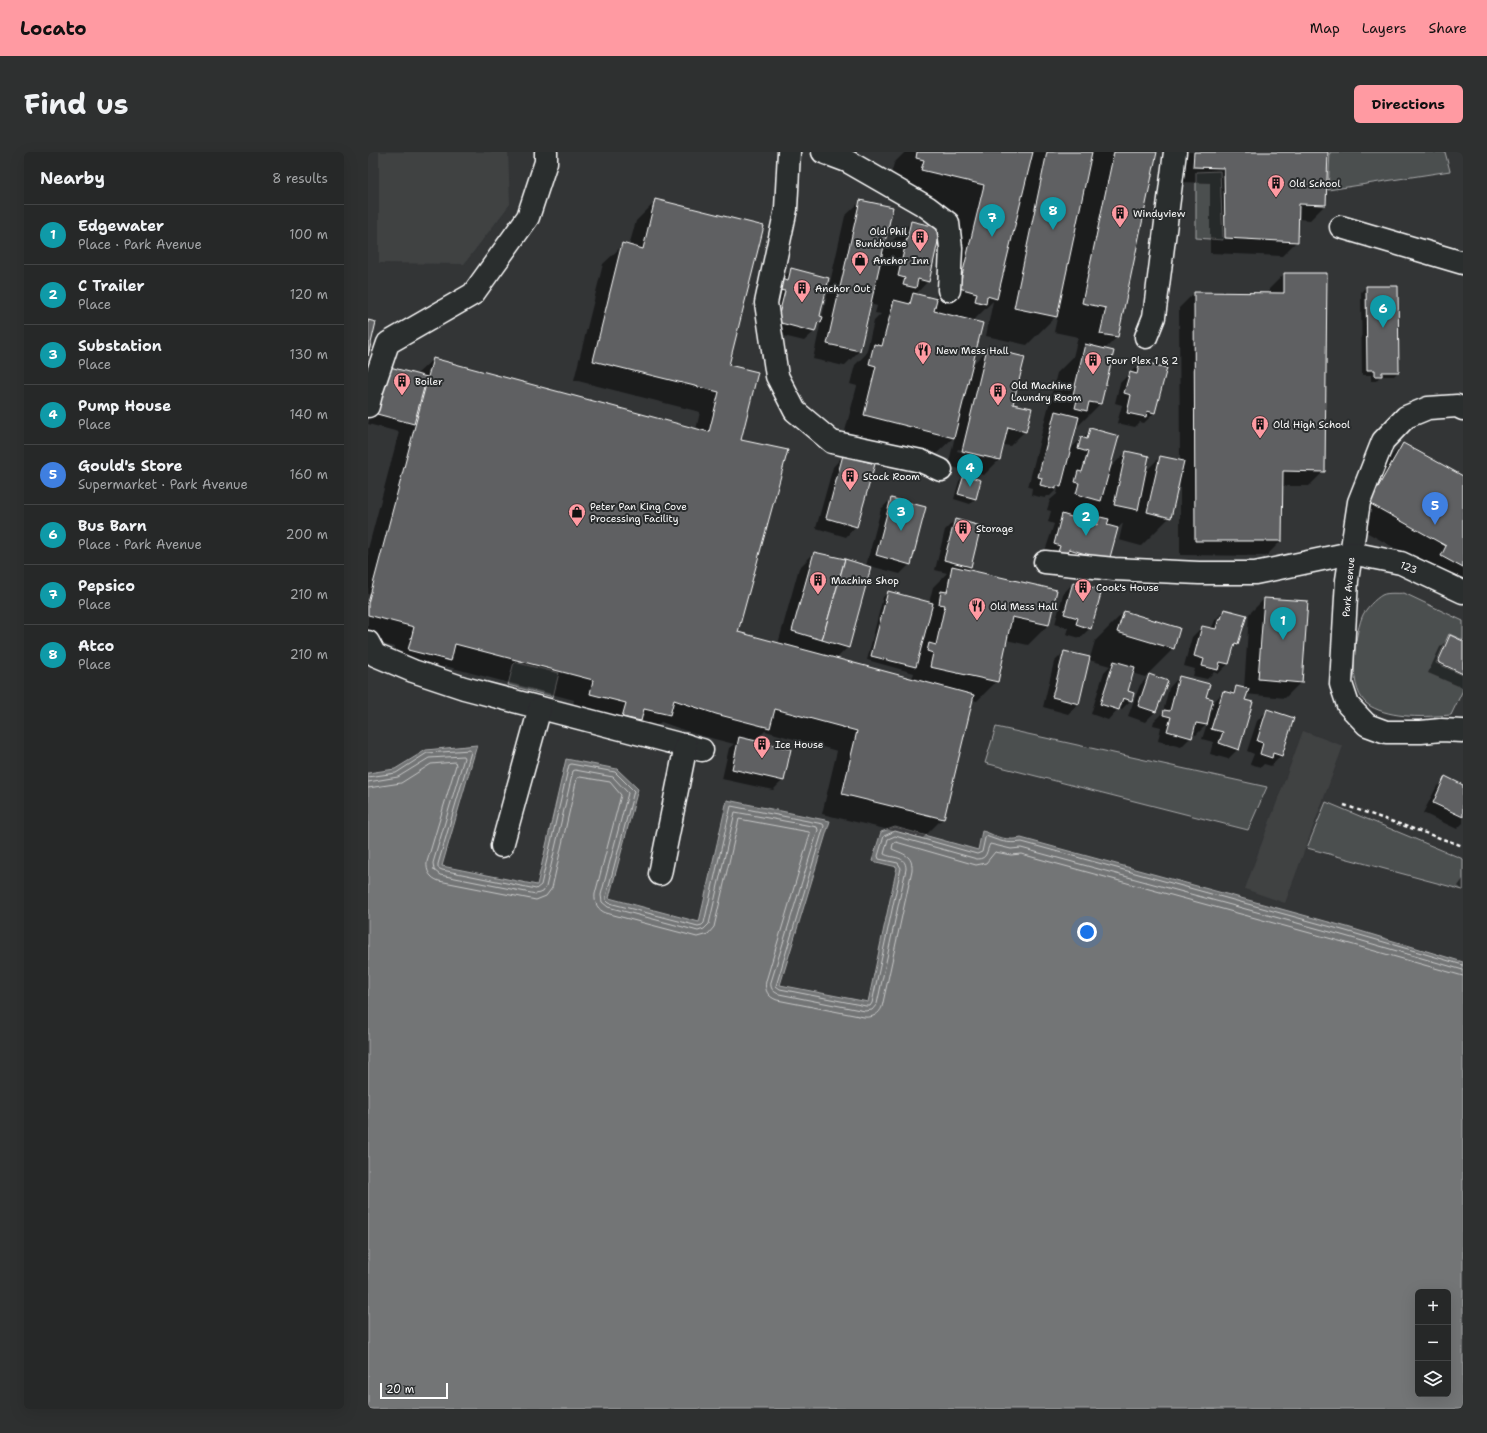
<!DOCTYPE html>
<html lang="en">
<head>
<meta charset="utf-8">
<style>
	:root { --surface:#262828; --page:#2e3030; --text:#f1f3f6; --muted:#a4a6a8; --line:#424445; --accent:#ff9aa2 }
	body { margin:0; font-family:"Shantell Sans",sans-serif; background:var(--page); color:var(--text) }
	.controls { position:absolute; right:12px; bottom:12px; display:grid; overflow:hidden; border-radius:6px; box-shadow:0 4px 16px #0002 }
	.controls button { width:36px; height:36px; display:grid; place-items:center; padding:0; border:0; border-bottom:1px solid var(--line); background:var(--surface); color:var(--text); font:20px sans-serif }
	.scale { position:absolute; left:12px; bottom:10px; width:68px; box-sizing:border-box; padding-left:4px; border:2px solid #fff; border-top:0; font-size:11px; line-height:14px; white-space:nowrap; color:#fff; -webkit-text-stroke:3px #2a2d2e; paint-order:stroke }
	.you { position:absolute; left:719px; top:780px; width:14px; height:14px; margin:-10px; border:3px solid #fff; border-radius:50%; background:#1a73e8; box-shadow:0 0 0 6px #1a73e833 }
	.badge { display:grid; place-items:center; width:26px; height:26px; border-radius:50%; background:var(--accent); color:#fff; font-size:13px; font-weight:700 }
	.pin { position:absolute; translate:-50% -33px; filter:drop-shadow(0 1px 2px #0008) }
	.pin::after { content:''; position:absolute; top:21px; width:14px; height:12px; background:inherit; clip-path:polygon(0 0,100% 0,50% 100%) }
	.list { margin:0; padding:0; list-style:none }
	h2 { display:flex; justify-content:space-between; align-items:center; height:52px; margin:0; padding:0 16px; font-size:17px }
	h2 small { font-size:13px; font-weight:400; color:var(--muted) }
	.list li { display:grid; grid-template-columns:26px 1fr auto; gap:12px; align-items:center; box-sizing:border-box; height:60px; padding:0 16px; border-top:1px solid var(--line) }
	.list b { display:block; font-size:15px; white-space:nowrap }
	.list p { margin:0; font-size:13px; white-space:nowrap; color:var(--muted) }
	.list em { font-size:13px; font-style:normal; color:var(--muted) }
	.icon { flex:none; width:22px; height:22px; fill:none; stroke:currentColor; stroke-width:2; stroke-linecap:round; stroke-linejoin:round }
	.map { position:relative; flex:none; width:1095px; height:1257px; overflow:hidden; border-radius:6px }
	header { display:flex; align-items:center; gap:24px; box-sizing:border-box; height:56px; padding:0 20px; background:var(--accent); color:#111 }
	header strong { font-size:19px }
	nav { display:flex; gap:22px; margin-inline-start:auto; font-size:14px }
	.intro { display:flex; align-items:center; justify-content:space-between; box-sizing:border-box; height:96px; padding:0 24px }
	h1 { margin:0; font-size:28px }
	.button { padding:10px 18px; border-radius:6px; background:var(--accent); color:#111; font-size:14px; font-weight:700 }
	main { display:flex; gap:24px; padding:0 24px }
	aside { flex:1; background:var(--surface); border-radius:6px; box-shadow:0 4px 16px #0002 }
	.map>svg:first-child { display:block }
	.built { fill:#404243 }
	.green { fill:#4c4f50; stroke:#a6a7a8 }
	.water { fill:#737576; stroke:#abacad; fill-rule:evenodd }
	.shadow { fill:#0007; fill-rule:evenodd }
	.lines { fill:none; stroke-linecap:round; stroke-linejoin:round }
	.shore { stroke:#c7c8c8; stroke-width:1 }
	.building { fill:#5f6162; stroke:#fff }
	.minor-casing { stroke:#fff; stroke-width:25 }
	.path { stroke:#fff; stroke-width:2.5; stroke-dasharray:4 3; stroke-linecap:butt }
	.minor { stroke:#2a2d2e; stroke-width:22 }
	.labels { text-anchor:middle; stroke-width:4; stroke-linejoin:round; paint-order:stroke }
	.poi-label { font-size:10px; fill:#fff; stroke:#2a2d2e; text-anchor:start }
	.street-label { font-size:10px; fill:#fff; stroke:#2a2d2e }
</style>
</head>
<body>
<header>
<strong>Locato</strong>
<nav><a>Map</a><a>Layers</a><a>Share</a></nav>
</header>
<div class="intro"><h1>Find us</h1><a class="button">Directions</a></div>
<main>
<aside>
<h2>Nearby<small>8 results</small></h2>
<ul class="list">
<li><span class="badge" style="background:#0f9aa8">1</span><div><b>Edgewater</b><p>Place · Park Avenue</p></div><em>100 m</em></li>
<li><span class="badge" style="background:#0f9aa8">2</span><div><b>C Trailer</b><p>Place</p></div><em>120 m</em></li>
<li><span class="badge" style="background:#0f9aa8">3</span><div><b>Substation</b><p>Place</p></div><em>130 m</em></li>
<li><span class="badge" style="background:#0f9aa8">4</span><div><b>Pump House</b><p>Place</p></div><em>140 m</em></li>
<li><span class="badge" style="background:#3f7fe0">5</span><div><b>Gould's Store</b><p>Supermarket · Park Avenue</p></div><em>160 m</em></li>
<li><span class="badge" style="background:#0f9aa8">6</span><div><b>Bus Barn</b><p>Place · Park Avenue</p></div><em>200 m</em></li>
<li><span class="badge" style="background:#0f9aa8">7</span><div><b>Pepsico</b><p>Place</p></div><em>210 m</em></li>
<li><span class="badge" style="background:#0f9aa8">8</span><div><b>Atco</b><p>Place</p></div><em>210 m</em></li>
</ul>
</aside>
<div class="map">
<svg width="1095" height="1257" viewBox="0 0 1095 1257">
	<rect width="100%" height="100%" fill="#333536"/>
	<filter id="ink" filterUnits="userSpaceOnUse"><feTurbulence type="fractalNoise" baseFrequency=".025" numOctaves="2"/><feDisplacementMap in="SourceGraphic" scale="8" xChannelSelector="R" yChannelSelector="G"/><feConvolveMatrix kernelMatrix="1 2 1 2 8 2 1 2 1" color-interpolation-filters="sRGB"/></filter>
	<g filter="url(#ink)">
		<g class="built">
			<path d="M11,0H140L142,52L96,112L11,111Z"/>
			<path d="M935,579L975,594L917,751L877,737Z"/>
		</g>
		<g class="green">
			<path d="M962,0H1077L1082,19L960,38Z"/>
			<path d="M852,19L855,88L828,86V20Z"/>
			<path d="M1036,441L1095,469V488L1081,482L1068,511L1095,523V538L1083,563C1057,565 1025,567 1002,554C978,540 986,486 994,465C997,457 1007,447 1014,443C1020,440 1030,442 1036,441Z"/>
			<path d="M146,510L191,521L185,545L140,533Z"/>
			<path d="M628,575L899,635L880,678L617,611Z"/>
			<path d="M958,650L1095,707V738L939,696Z"/>
		</g>
		<path class="water" d="M109,593L74,714L169,733L198,607L249,617L270,637L241,746L331,770L359,648L462,669L412,833L500,850L529,715L504,709L513,680L527,675L610,698L614,679C620,680 624,683 630,685C638,687 645,688 653,686L979,775L1095,810V1257H0V621L27,617L58,598ZM1050,1140H1080V1242H1050Z"/>
		<g class="shadow">
			<path d="M537,0H788L749,185L736,198L732,252L707,277L701,298L723,278L740,318L758,300L776,321L792,305L812,310L811,156L826,141L901,142V137L916,122L956,319L941,334H914L913,389L898,404L812,403V325L802,365L773,394L751,388L755,371L749,377L740,408L676,402L686,372L680,370L683,359L679,358L682,348L689,342L690,336L682,344H679L677,346L663,343L664,336L660,335L689,221L705,205L710,185L686,180L690,162L659,193L618,184L625,149L605,169L604,213L620,197L657,279L642,294L635,293L631,308L616,323L580,314L587,284L565,305L476,283L489,234L482,232L487,213L498,202L506,169L513,162L507,161L509,154L502,152L491,199L476,214L445,207L453,169L448,175L447,179L436,189L399,180L414,127L424,117L450,165L454,166L477,64L493,49L514,99L543,70L560,129L547,143L567,148L588,62L525,47L520,34L526,11ZM590,297L622,305V307L589,299ZM724,357L721,371L712,369Z"/>
			<path d="M812,0H959L957,53L942,68L930,67L929,89L914,104L842,101V31L811,30Z"/>
			<path d="M288,49L360,213L372,289L369,481L410,492L431,416L446,401L498,414L513,357L523,347L542,412L532,422L502,414L480,495L468,507L544,527L546,521L499,508L515,445L520,441L561,451L565,435L579,421L567,418L577,378L587,368L602,415L598,419L680,473L660,493L638,488L629,529L609,549L604,548L575,666L555,686L454,662L469,599L397,579L387,589L415,628L405,638L354,627L361,596L366,592L327,582L293,570L281,582L263,578L252,589L235,585L238,571L203,562L206,548L77,514L62,529L20,518L27,495L0,488V397L31,280L0,272L12,227L48,223L65,207L328,278L332,260L206,228L235,112L255,93L261,94L268,69Z"/>
			<path d="M998,135H1029L1030,220L1026,224H1012L1008,229H1003V223H994L993,140Z"/>
			<path d="M773,210L786,261L776,271L772,270L767,275L749,271L754,253L747,251L752,231Z"/>
			<path d="M1035,292L1095,325V442L1059,414L982,371L1015,312Z"/>
			<path d="M475,304L488,374L478,385L448,376L465,315Z"/>
			<path d="M596,324L612,329L607,347L602,352L586,347L591,329Z"/>
			<path d="M705,431L722,476L712,486L698,482L700,476L687,472L695,442Z"/>
			<path d="M896,447L933,530L917,546L878,542L870,597L860,607L842,602L845,590L834,587L839,572L828,583L824,582L823,585L813,595L790,589L793,575L785,573L786,569L795,560L801,536L811,525L837,546L843,553L855,540L862,542L869,535L876,537L881,462Z"/>
			<path d="M857,458L870,491L864,496L860,512L850,522L846,520L839,527L825,524L827,517L816,514L824,485L834,475L842,477L845,473L847,468Z"/>
			<path d="M756,460L805,497L777,525L764,521L759,539L763,548L753,558L750,557L740,568L723,562L736,520L742,514L721,508L710,552L700,562L675,555L686,510L696,500L722,506L727,489Z"/>
			<path d="M1082,485L1095,490V536L1060,521L1072,495Z"/>
			<path d="M782,523L798,530L787,560L777,570L760,564L772,533Z"/>
			<path d="M899,559L925,567L913,604L903,614L896,612L893,615L882,612L886,602L879,599L889,569Z"/>
			<path d="M1078,626L1095,634V671L1089,677L1055,661L1068,636Z"/>
			<path d="M1095,727V738L1090,734Z"/>
		</g>
		<g class="lines">
			<g class="shore">
				<path d="M0,625L28,621L59,601L102,598L103,600L70,712V716L74,718L168,737L173,733L201,613L203,612L247,620L266,639L238,745V748L241,751L330,774L334,773L336,771L363,654L455,672L456,674L408,834L412,837L498,854H502L504,851L533,716L530,711L511,707L510,704L516,684L527,679L609,702L614,700L617,686L618,684C631,689 639,692 654,690L978,779L1095,813"/>
				<path d="M0,630L30,625L61,606L95,604L96,606L65,711L66,718L72,723L168,742L175,740L178,735L205,619L207,618L245,625L260,641L233,743L234,750L240,755L330,779L336,777L341,772L367,660L449,675L450,678L403,830C402,836 405,840 411,842L497,859L504,858L509,852L538,717C538,703 525,707 516,702L520,687L527,684L609,707C620,707 618,699 622,692L643,697L653,696L977,784L1095,818"/>
				<path d="M0,636L33,631L63,612L87,610L88,613L59,710C58,719 62,726 71,729L168,748L178,744L184,736L209,626L212,625L242,630L253,643L227,742C226,751 230,758 238,761L329,785L340,782L346,775L371,667L441,680L442,682L398,829C396,838 400,845 409,848L496,865C505,866 511,862 514,855L544,718C545,703 535,702 524,697L525,692L528,690L608,713L618,711L627,700L643,703L653,702L975,790L1095,824"/>
			</g>
		</g>
		<g class="building">
			<path d="M549,0H665L629,147L619,144L618,152L607,149L609,141L591,136L616,33L553,18L556,8L548,6Z"/>
			<path d="M679,0H724L689,165L646,156Z"/>
			<path d="M746,0H789L750,185L732,182L738,156L714,151Z"/>
			<path d="M826,0H960L958,53L931,52L930,90L857,86L856,16L825,15Z"/>
			<path d="M287,47L396,74L361,213L390,220L373,288L420,298L370,480L606,543L576,667L474,642L489,579L407,557L402,576L348,562L306,548L302,563L276,557L273,569L254,565L258,551L222,542L225,528L87,492L83,509L40,498L46,475L0,463V451L65,206L341,280L351,240L225,209L254,91L275,97Z"/>
			<path d="M492,48L525,55L492,199L459,192Z"/>
			<path d="M543,69L573,76L561,130L550,127L548,136L535,133L537,126L530,124Z"/>
			<path d="M423,116L461,126L452,164L455,165L453,171L450,170L447,180L409,170L417,139L411,138L413,127L420,129Z"/>
			<path d="M916,121H959L957,320L915,319L914,389H827L826,140L916,141Z"/>
			<path d="M998,134H1030L1031,220H1014V224H1007V218H999Z"/>
			<path d="M545,141L569,147L566,159L615,171L586,286L496,263L508,214L501,212L506,192L514,194L526,148L542,152Z"/>
			<path d="M0,168L8,170L0,204Z"/>
			<path d="M717,192L746,199L733,252L721,250L719,259L707,256L709,248L704,247Z"/>
			<path d="M619,196L657,205L645,252L664,256L658,280L640,275L632,308L594,299Z"/>
			<path d="M772,209L799,216L787,261L779,259L778,265L759,261L763,243L756,241L762,220L769,222Z"/>
			<path d="M22,215L59,225L46,272L9,262Z"/>
			<path d="M687,259L711,265L693,335L688,334V337L672,333L674,326L670,325Z"/>
			<path d="M722,276L751,284L733,349L708,342L711,331L707,330L710,319L714,320L720,300L710,297L713,285L719,287Z"/>
			<path d="M1035,291L1095,324V416L1073,404L1078,394L1001,351Z"/>
			<path d="M758,299L781,304L770,358L746,353Z"/>
			<path d="M475,303L507,312L489,375L458,366Z"/>
			<path d="M792,304L816,309L803,366L779,360Z"/>
			<path d="M596,323L613,328L608,347L590,342Z"/>
			<path d="M523,346L558,355L543,413L508,403Z"/>
			<path d="M694,362L729,373L732,365L741,367L739,373L750,376L741,409L701,397L700,403L690,400L692,394L686,392Z"/>
			<path d="M587,367L613,374L603,415L576,408Z"/>
			<path d="M446,400L477,407L454,488L424,479Z"/>
			<path d="M477,407L503,415L481,496L454,488Z"/>
			<path d="M584,414L689,438L681,473L644,465L630,530L562,515L565,501L559,499L561,491L568,493L577,453L571,452L573,439L579,440Z"/>
			<path d="M705,430L734,438L723,477L708,472L710,466L696,462Z"/>
			<path d="M520,439L565,451L548,515L503,504Z"/>
			<path d="M896,446L940,449L934,531L890,527Z"/>
			<path d="M856,457L879,463L870,492L867,491L861,512L852,510L850,518L834,514L836,507L826,504L834,474L848,477L851,466L853,467Z"/>
			<path d="M756,459L812,476L806,497L749,480Z"/>
			<path d="M1082,483L1095,489V522L1070,510Z"/>
			<path d="M696,499L722,505L711,552L684,545Z"/>
			<path d="M746,509L767,515L760,539L766,541L764,549L755,546L751,558L732,552Z"/>
			<path d="M781,522L800,529L788,560L770,554Z"/>
			<path d="M811,524L842,532L838,545L845,547L839,573L828,571L824,586L799,579L803,565L795,563L796,558L802,559Z"/>
			<path d="M868,534L881,537L877,548L885,550L871,598L851,591L855,580L843,577L855,539L866,542Z"/>
			<path d="M899,557L926,566L914,604L905,601L904,606L892,602L895,591L889,589Z"/>
			<path d="M371,585L423,597L416,629L364,617Z"/>
			<path d="M1077,624L1095,633V665L1065,651Z"/>
		</g>
		<g class="lines">
			<g class="minor-casing">
				<g id="minor">
					<path d="M421,0L418,57L398,151L409,224L427,259L464,290L553,309L573,318"/>
					<path d="M455,0L479,9L559,55L580,71L583,96L581,138"/>
					<path d="M973,75L1095,111"/>
					<path d="M778,185L786,165L807,0"/>
					<path d="M0,254L4,238L20,191L105,142L160,65L178,10V0"/>
					<path d="M1095,257L1089,254L1060,256L1038,265L1015,289L991,350L979,428L973,532L980,553L999,573L1018,580H1053L1073,578L1095,579"/>
					<path d="M677,410L746,417L831,421H887L983,401L1033,411L1095,440"/>
					<path d="M0,490L7,503L45,519L96,536L334,598"/>
					<path d="M134,694L172,556"/>
					<path d="M292,722L318,593"/>
				</g>
			</g>
			<path class="path" d="M976,653L1095,694"/>
			<use href="#minor" class="minor"/>
		</g>
	</g>
	<defs>
		<g id="building-pin" transform="scale(0.9)"><path d="M0 17L-7.5 6A9.5 9.5 0 1 1 7.5 6Z" fill="#ff9aa2" stroke="#2a2d2e"/><path d="M-4-6H4V6H1V3H-1V6H-4ZM-2.5-4.3h1.7v1.8h-1.7ZM.8-4.3h1.7v1.8H.8ZM-2.5-1h1.7V.8h-1.7ZM.8-1h1.7V.8H.8Z" fill="#111"/></g>
		<g id="shop-pin" transform="scale(0.9)"><path d="M0 17L-7.5 6A9.5 9.5 0 1 1 7.5 6Z" fill="#ff9aa2" stroke="#2a2d2e"/><path d="M-5-2.5h2.3a2.7 3.5 0 0 1 5.4 0H5L5.5 6h-11ZM-1.5-2.5h3a1.5 2.3 0 0 0-3 0Z" fill="#111"/></g>
		<g id="restaurant-pin" transform="scale(0.9)"><path d="M0 17L-7.5 6A9.5 9.5 0 1 1 7.5 6Z" fill="#ff9aa2" stroke="#2a2d2e"/><path d="M-5-6h1v4h1v-4h1v4h1v-4h1v5L-1.5 .5V6h-2V.5L-5-1ZM5-6V6H3V1.5H1.5Q1.5-4 5-6Z" fill="#111"/></g>
	</defs>
	<g fill-rule="evenodd">
		<use href="#building-pin" x="908" y="31"/>
		<use href="#building-pin" x="752" y="61"/>
		<use href="#building-pin" x="552" y="85"/>
		<use href="#shop-pin" x="492" y="108"/>
		<use href="#building-pin" x="434" y="136"/>
		<use href="#restaurant-pin" x="555" y="198"/>
		<use href="#building-pin" x="725" y="208"/>
		<use href="#building-pin" x="34" y="229"/>
		<use href="#building-pin" x="630" y="239"/>
		<use href="#building-pin" x="892" y="272"/>
		<use href="#building-pin" x="482" y="324"/>
		<use href="#shop-pin" x="209" y="360"/>
		<use href="#building-pin" x="595" y="376"/>
		<use href="#building-pin" x="450" y="428"/>
		<use href="#building-pin" x="715" y="435"/>
		<use href="#restaurant-pin" x="609" y="454"/>
		<use href="#building-pin" x="394" y="592"/>
	</g>
	<g class="labels">
		<g class="poi-label">
			<text x="921" y="35">Old School</text>
			<text x="765" y="65">Windyview</text>
			<text x="539" y="83" text-anchor="end">Old Phil<tspan x="539" dy="12">Bunkhouse</tspan></text>
			<text x="505" y="112">Anchor Inn</text>
			<text x="447" y="140">Anchor Out</text>
			<text x="568" y="202">New Mess Hall</text>
			<text x="738" y="212">Four Plex 1 &amp; 2</text>
			<text x="47" y="233">Boiler</text>
			<text x="643" y="237">Old Machine<tspan x="643" dy="12">Laundry Room</tspan></text>
			<text x="905" y="276">Old High School</text>
			<text x="495" y="328">Stock Room</text>
			<text x="222" y="358">Peter Pan King Cove<tspan x="222" dy="12">Processing Facility</tspan></text>
			<text x="608" y="380">Storage</text>
			<text x="463" y="432">Machine Shop</text>
			<text x="728" y="439">Cook's House</text>
			<text x="622" y="458">Old Mess Hall</text>
			<text x="407" y="596">Ice House</text>
		</g>
		<g class="street-label">
			<text transform="translate(1041 415) rotate(22)" y="4">123</text>
			<text transform="translate(980 435) rotate(-85)" y="4">Park Avenue</text>
		</g>
	</g>
</svg>
<div class="controls">
<button>+</button>
<button>−</button>
<button><svg class="icon" aria-label="layers" viewBox="0 0 24 24"><path d="M12 4l9 5-9 5-9-5zM3 14l9 5 9-5"/></svg></button>
</div>
<div class="scale">20 m</div>
<div class="you"></div>
<div class="pin badge" style="left:915px;top:488px;background:#0f9aa8">1</div>
<div class="pin badge" style="left:718px;top:384px;background:#0f9aa8">2</div>
<div class="pin badge" style="left:533px;top:379px;background:#0f9aa8">3</div>
<div class="pin badge" style="left:602px;top:335px;background:#0f9aa8">4</div>
<div class="pin badge" style="left:1067px;top:373px;background:#3f7fe0">5</div>
<div class="pin badge" style="left:1015px;top:176px;background:#0f9aa8">6</div>
<div class="pin badge" style="left:624px;top:85px;background:#0f9aa8">7</div>
<div class="pin badge" style="left:685px;top:78px;background:#0f9aa8">8</div>
</div>
</main>
</body>
</html>
